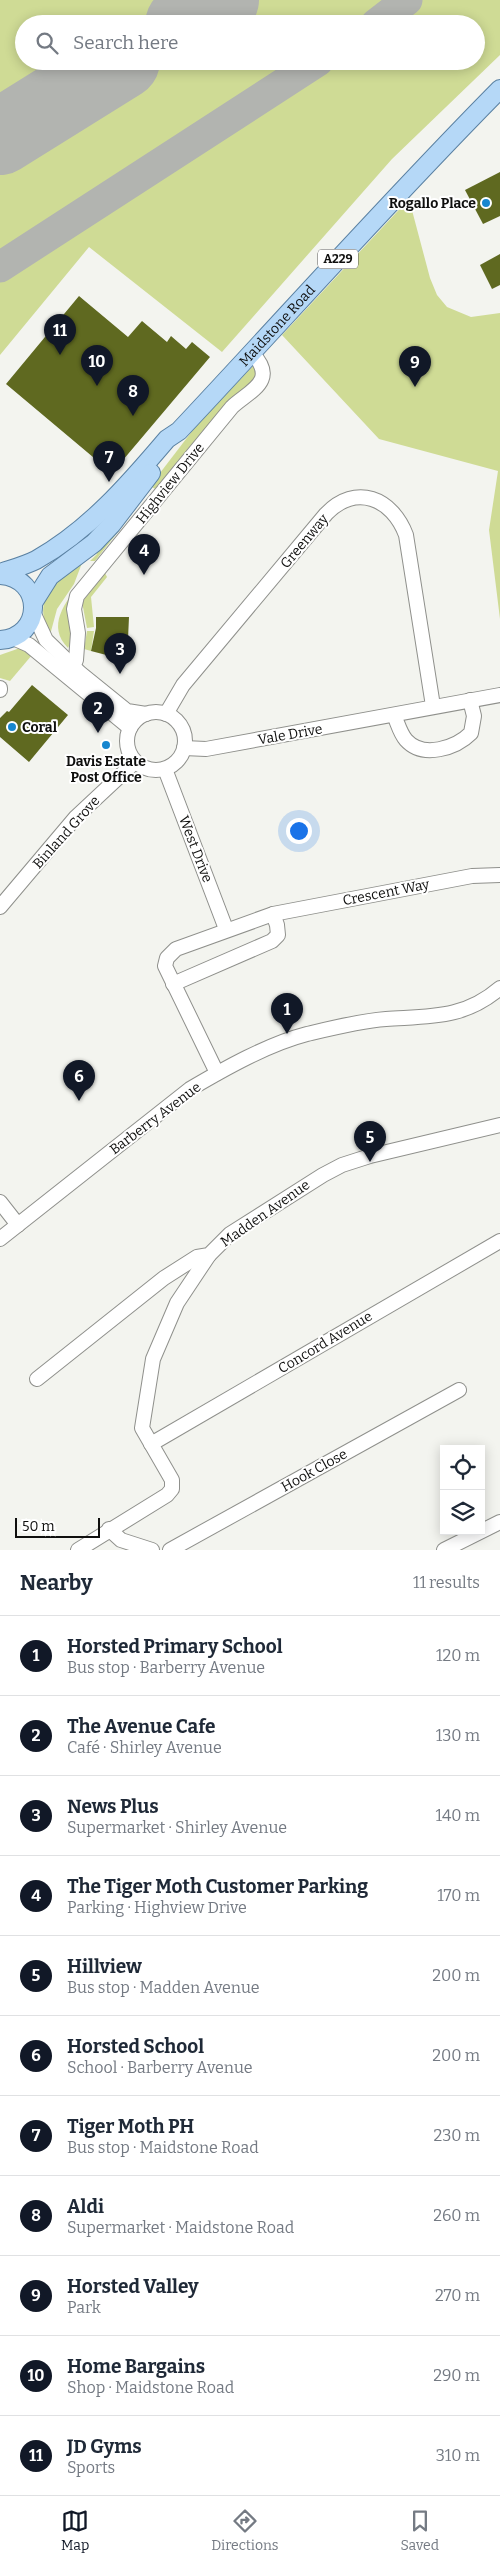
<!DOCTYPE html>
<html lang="en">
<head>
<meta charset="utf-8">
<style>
	:root { --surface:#fff; --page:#f6f6f7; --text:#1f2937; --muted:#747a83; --line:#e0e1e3; --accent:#111827 }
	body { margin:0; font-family:Bitter,serif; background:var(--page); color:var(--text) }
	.controls { position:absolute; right:15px; bottom:15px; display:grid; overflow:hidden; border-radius:0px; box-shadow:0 2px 12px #0003 }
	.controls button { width:45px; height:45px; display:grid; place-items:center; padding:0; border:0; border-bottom:1px solid var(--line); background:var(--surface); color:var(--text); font:25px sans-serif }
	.scale { position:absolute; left:15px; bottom:12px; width:85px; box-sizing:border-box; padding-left:5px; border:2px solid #0f0f0e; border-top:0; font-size:14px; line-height:18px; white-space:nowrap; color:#0f0f0e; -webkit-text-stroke:4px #fff; paint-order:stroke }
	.you { position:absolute; left:298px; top:830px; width:18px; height:18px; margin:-12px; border:4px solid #fff; border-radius:50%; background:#1a73e8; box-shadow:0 0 0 8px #1a73e833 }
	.badge { display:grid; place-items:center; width:32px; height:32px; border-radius:50%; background:var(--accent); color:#fff; font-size:16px; font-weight:700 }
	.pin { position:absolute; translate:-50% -41px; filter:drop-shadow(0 1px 2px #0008) }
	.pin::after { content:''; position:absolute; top:26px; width:18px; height:15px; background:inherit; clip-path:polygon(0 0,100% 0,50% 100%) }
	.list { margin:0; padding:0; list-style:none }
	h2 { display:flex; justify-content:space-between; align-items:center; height:65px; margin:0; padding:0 20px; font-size:21px }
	h2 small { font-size:16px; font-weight:400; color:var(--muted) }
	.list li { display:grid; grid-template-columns:32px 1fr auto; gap:15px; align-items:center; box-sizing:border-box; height:80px; padding:0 20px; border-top:1px solid var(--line) }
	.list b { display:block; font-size:19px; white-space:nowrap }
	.list p { margin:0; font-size:16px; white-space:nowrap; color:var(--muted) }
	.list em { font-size:16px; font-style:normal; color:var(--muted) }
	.icon { flex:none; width:28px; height:28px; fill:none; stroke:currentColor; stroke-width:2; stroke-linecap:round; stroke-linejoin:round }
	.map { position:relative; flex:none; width:500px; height:1550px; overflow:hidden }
	.search { position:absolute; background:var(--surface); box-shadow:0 2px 12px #0003; left:15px; right:15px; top:15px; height:55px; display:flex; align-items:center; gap:12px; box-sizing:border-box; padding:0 18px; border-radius:28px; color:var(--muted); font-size:19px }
	.sheet { height:945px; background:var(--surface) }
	nav { display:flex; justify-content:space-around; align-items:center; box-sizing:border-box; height:70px; border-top:1px solid var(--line); background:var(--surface); font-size:14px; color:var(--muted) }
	nav a { display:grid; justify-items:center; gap:2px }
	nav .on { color:var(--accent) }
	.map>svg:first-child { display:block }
	.green { fill:#cfdb95; fill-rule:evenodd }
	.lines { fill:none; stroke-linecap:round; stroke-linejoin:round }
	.taxiway { stroke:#b2b4b0; stroke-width:31 }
	.runway { stroke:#b2b4b0; stroke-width:76 }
	.building { fill:#5f6920 }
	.minor-casing { stroke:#8f908c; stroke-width:16 }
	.major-casing { stroke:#5a81a2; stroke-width:20 }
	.minor { stroke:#fff; stroke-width:14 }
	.major { stroke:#b5d8f7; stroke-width:18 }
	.poi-dot { fill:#1786cf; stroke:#fff; stroke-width:2 }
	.labels { text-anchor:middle; stroke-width:4; stroke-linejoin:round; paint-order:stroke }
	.shield { fill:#fff; stroke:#575756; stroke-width:1 }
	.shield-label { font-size:12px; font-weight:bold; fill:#0f0f0e }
	.poi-label { font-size:14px; font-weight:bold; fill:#0f0f0e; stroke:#fff; text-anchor:end }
	.street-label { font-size:14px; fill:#0f0f0e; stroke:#fff }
</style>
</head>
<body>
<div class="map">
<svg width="500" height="1550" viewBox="0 0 500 1550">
	<rect width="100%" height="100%" fill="#f3f4ef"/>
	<g class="green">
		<path d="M0,0H500V55L392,159L222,352L89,247L0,355ZM24,24H476V61H24Z"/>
		<path d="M409,199L430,278L437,295L447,307L471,317L500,313V619L489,530L498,471L379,439L282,335Z"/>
		<path d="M253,366L258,375L157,490L150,486L196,426Z"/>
		<path d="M129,518L95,561H90L97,554L94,549Z"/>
		<path d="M82,563L74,584L57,609L50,635C31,598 55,582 82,563Z"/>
		<path d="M105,573L107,577L91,597L94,627L87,628L82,602Z"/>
		<path d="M81,583L70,644L68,648C46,626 65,602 81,583Z"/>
		<path d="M87,631H94L91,651L84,649Z"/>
		<path d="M20,648L32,655L10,681L0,678V655Z"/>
	</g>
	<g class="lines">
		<g class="taxiway">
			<path d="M376,24L407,0"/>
			<path d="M0,267L318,61"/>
		</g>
		<g class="runway">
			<path d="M183,24L221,0"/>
			<path d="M0,137L122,61"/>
		</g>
	</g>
	<g class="building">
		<path d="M500,172V216L483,224L465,190Z"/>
		<path d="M500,254V285L492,289L480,265Z"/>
		<path d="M79,296L128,337L142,321L167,342L171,336L186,349L192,342L210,357L112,473L6,384Z"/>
		<path d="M96,617H129L128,639L114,657L91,651L96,628Z"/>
		<path d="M32,685L68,715L29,762L0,737V718L7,711L9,712Z"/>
	</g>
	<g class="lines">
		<g class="minor-casing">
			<g id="minor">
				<path d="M33,612L46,640L80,673L127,711L146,714"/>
				<path d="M13,638L29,645L130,728"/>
				<path d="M73,666L76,660L78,633L74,609L77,596L232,407C249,391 279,381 252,353"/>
				<path d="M0,688V690"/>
				<circle cx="156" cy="741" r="29"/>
				<path d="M166,714L183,685L326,514C356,483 392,498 406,535L433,706"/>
				<path d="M394,715C398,724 400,733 406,740C423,759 456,748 471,733L474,716L470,700"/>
				<path d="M184,748L206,749L500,695"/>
				<path d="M165,769L226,929"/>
				<path d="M0,907L76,817L135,762"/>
				<path d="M173,984L272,941L278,935L277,925L273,914"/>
				<path d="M217,1073L165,966L167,958L176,949L273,914L472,876L500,875"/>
				<path d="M0,1202L18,1225"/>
				<path d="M0,1239L190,1089C224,1069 268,1044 307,1034C332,1028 360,1021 386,1019C430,1016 464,1019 500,988"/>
				<path d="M37,1379L164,1278L197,1257L209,1255L230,1234L323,1175L342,1165L370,1156L500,1125"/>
				<path d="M151,1444L500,1241"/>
				<path d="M109,1529L121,1540L152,1550"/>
				<path d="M78,1550L167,1495L172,1489V1480L142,1428L153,1359L177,1303L209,1255"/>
				<path d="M170,1550L459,1390"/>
				<path d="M444,1550L500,1522"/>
			</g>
		</g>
		<g class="major-casing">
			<g id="major">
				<path id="s1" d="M0,573C12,569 24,566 36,560C89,530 128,485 167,439L179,431C286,317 390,200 500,89"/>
				<path d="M0,575C45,578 43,638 0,640"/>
				<path d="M33,603L50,576L94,543L112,524L151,473"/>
			</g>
		</g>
		<use href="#minor" class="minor"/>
		<use href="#major" class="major"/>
	</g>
	<g class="poi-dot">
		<circle cx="486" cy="203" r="5"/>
		<circle cx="12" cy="727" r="5"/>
		<circle cx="106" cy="745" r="5"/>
	</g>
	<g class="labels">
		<rect class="shield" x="318" y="249.5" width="40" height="19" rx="4"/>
		<g class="shield-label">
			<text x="338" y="263">A229</text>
		</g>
		<g class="poi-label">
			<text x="476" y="208">Rogallo Place</text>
			<text x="22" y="732" text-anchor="start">Coral</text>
			<text x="106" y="766" text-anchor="middle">Davis Estate<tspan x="106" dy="16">Post Office</tspan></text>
		</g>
		<g class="street-label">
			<text dy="5" stroke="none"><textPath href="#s1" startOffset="376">Maidstone Road</textPath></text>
			<text transform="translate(170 483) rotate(-51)" y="5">Highview Drive</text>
			<text transform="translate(304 541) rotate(-50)" y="5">Greenway</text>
			<text transform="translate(290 734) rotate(-10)" y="5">Vale Drive</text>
			<text transform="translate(66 832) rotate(-48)" y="5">Binland Grove</text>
			<text transform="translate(196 849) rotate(69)" y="5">West Drive</text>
			<text transform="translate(386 892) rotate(-11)" y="5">Crescent Way</text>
			<text transform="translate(155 1118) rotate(-37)" y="5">Barberry Avenue</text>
			<text transform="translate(265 1213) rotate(-35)" y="5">Madden Avenue</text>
			<text transform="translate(325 1342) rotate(-31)" y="5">Concord Avenue</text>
			<text transform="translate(314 1470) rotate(-29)" y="5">Hook Close</text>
		</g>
	</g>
</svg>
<div class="controls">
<button><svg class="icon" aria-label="locate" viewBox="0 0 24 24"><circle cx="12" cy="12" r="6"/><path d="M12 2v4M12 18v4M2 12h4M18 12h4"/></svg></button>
<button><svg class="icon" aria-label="layers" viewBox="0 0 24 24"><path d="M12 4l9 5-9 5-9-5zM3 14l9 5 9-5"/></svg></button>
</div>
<div class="scale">50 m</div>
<div class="you"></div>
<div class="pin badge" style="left:287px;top:1034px">1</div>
<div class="pin badge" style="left:98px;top:733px">2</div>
<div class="pin badge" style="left:120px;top:674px">3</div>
<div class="pin badge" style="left:144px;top:575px">4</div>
<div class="pin badge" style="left:370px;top:1162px">5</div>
<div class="pin badge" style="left:79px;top:1101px">6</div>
<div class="pin badge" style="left:109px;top:482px">7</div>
<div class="pin badge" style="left:133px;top:416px">8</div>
<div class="pin badge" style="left:415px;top:387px">9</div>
<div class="pin badge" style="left:97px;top:386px">10</div>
<div class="pin badge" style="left:60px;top:355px">11</div>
<div class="search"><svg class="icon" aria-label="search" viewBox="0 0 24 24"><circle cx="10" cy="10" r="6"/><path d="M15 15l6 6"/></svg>Search here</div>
</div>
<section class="sheet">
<h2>Nearby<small>11 results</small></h2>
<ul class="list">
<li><span class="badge">1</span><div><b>Horsted Primary School</b><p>Bus stop · Barberry Avenue</p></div><em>120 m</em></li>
<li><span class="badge">2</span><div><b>The Avenue Cafe</b><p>Café · Shirley Avenue</p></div><em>130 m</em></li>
<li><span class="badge">3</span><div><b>News Plus</b><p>Supermarket · Shirley Avenue</p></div><em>140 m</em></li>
<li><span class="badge">4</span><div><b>The Tiger Moth Customer Parking</b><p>Parking · Highview Drive</p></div><em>170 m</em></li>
<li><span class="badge">5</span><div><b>Hillview</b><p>Bus stop · Madden Avenue</p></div><em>200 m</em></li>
<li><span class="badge">6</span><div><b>Horsted School</b><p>School · Barberry Avenue</p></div><em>200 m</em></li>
<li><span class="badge">7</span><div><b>Tiger Moth PH</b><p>Bus stop · Maidstone Road</p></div><em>230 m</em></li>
<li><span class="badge">8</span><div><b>Aldi</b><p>Supermarket · Maidstone Road</p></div><em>260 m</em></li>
<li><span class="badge">9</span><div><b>Horsted Valley</b><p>Park</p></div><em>270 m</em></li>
<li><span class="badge">10</span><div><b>Home Bargains</b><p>Shop · Maidstone Road</p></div><em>290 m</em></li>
<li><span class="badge">11</span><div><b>JD Gyms</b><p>Sports</p></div><em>310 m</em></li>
</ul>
</section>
<nav>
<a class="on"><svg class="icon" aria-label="map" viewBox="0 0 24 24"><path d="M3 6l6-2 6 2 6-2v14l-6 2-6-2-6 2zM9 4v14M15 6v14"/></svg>Map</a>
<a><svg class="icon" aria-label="directions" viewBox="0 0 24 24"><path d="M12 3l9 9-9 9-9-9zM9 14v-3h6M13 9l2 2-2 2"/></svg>Directions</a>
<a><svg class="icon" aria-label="saved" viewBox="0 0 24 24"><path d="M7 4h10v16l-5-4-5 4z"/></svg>Saved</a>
</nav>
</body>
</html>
